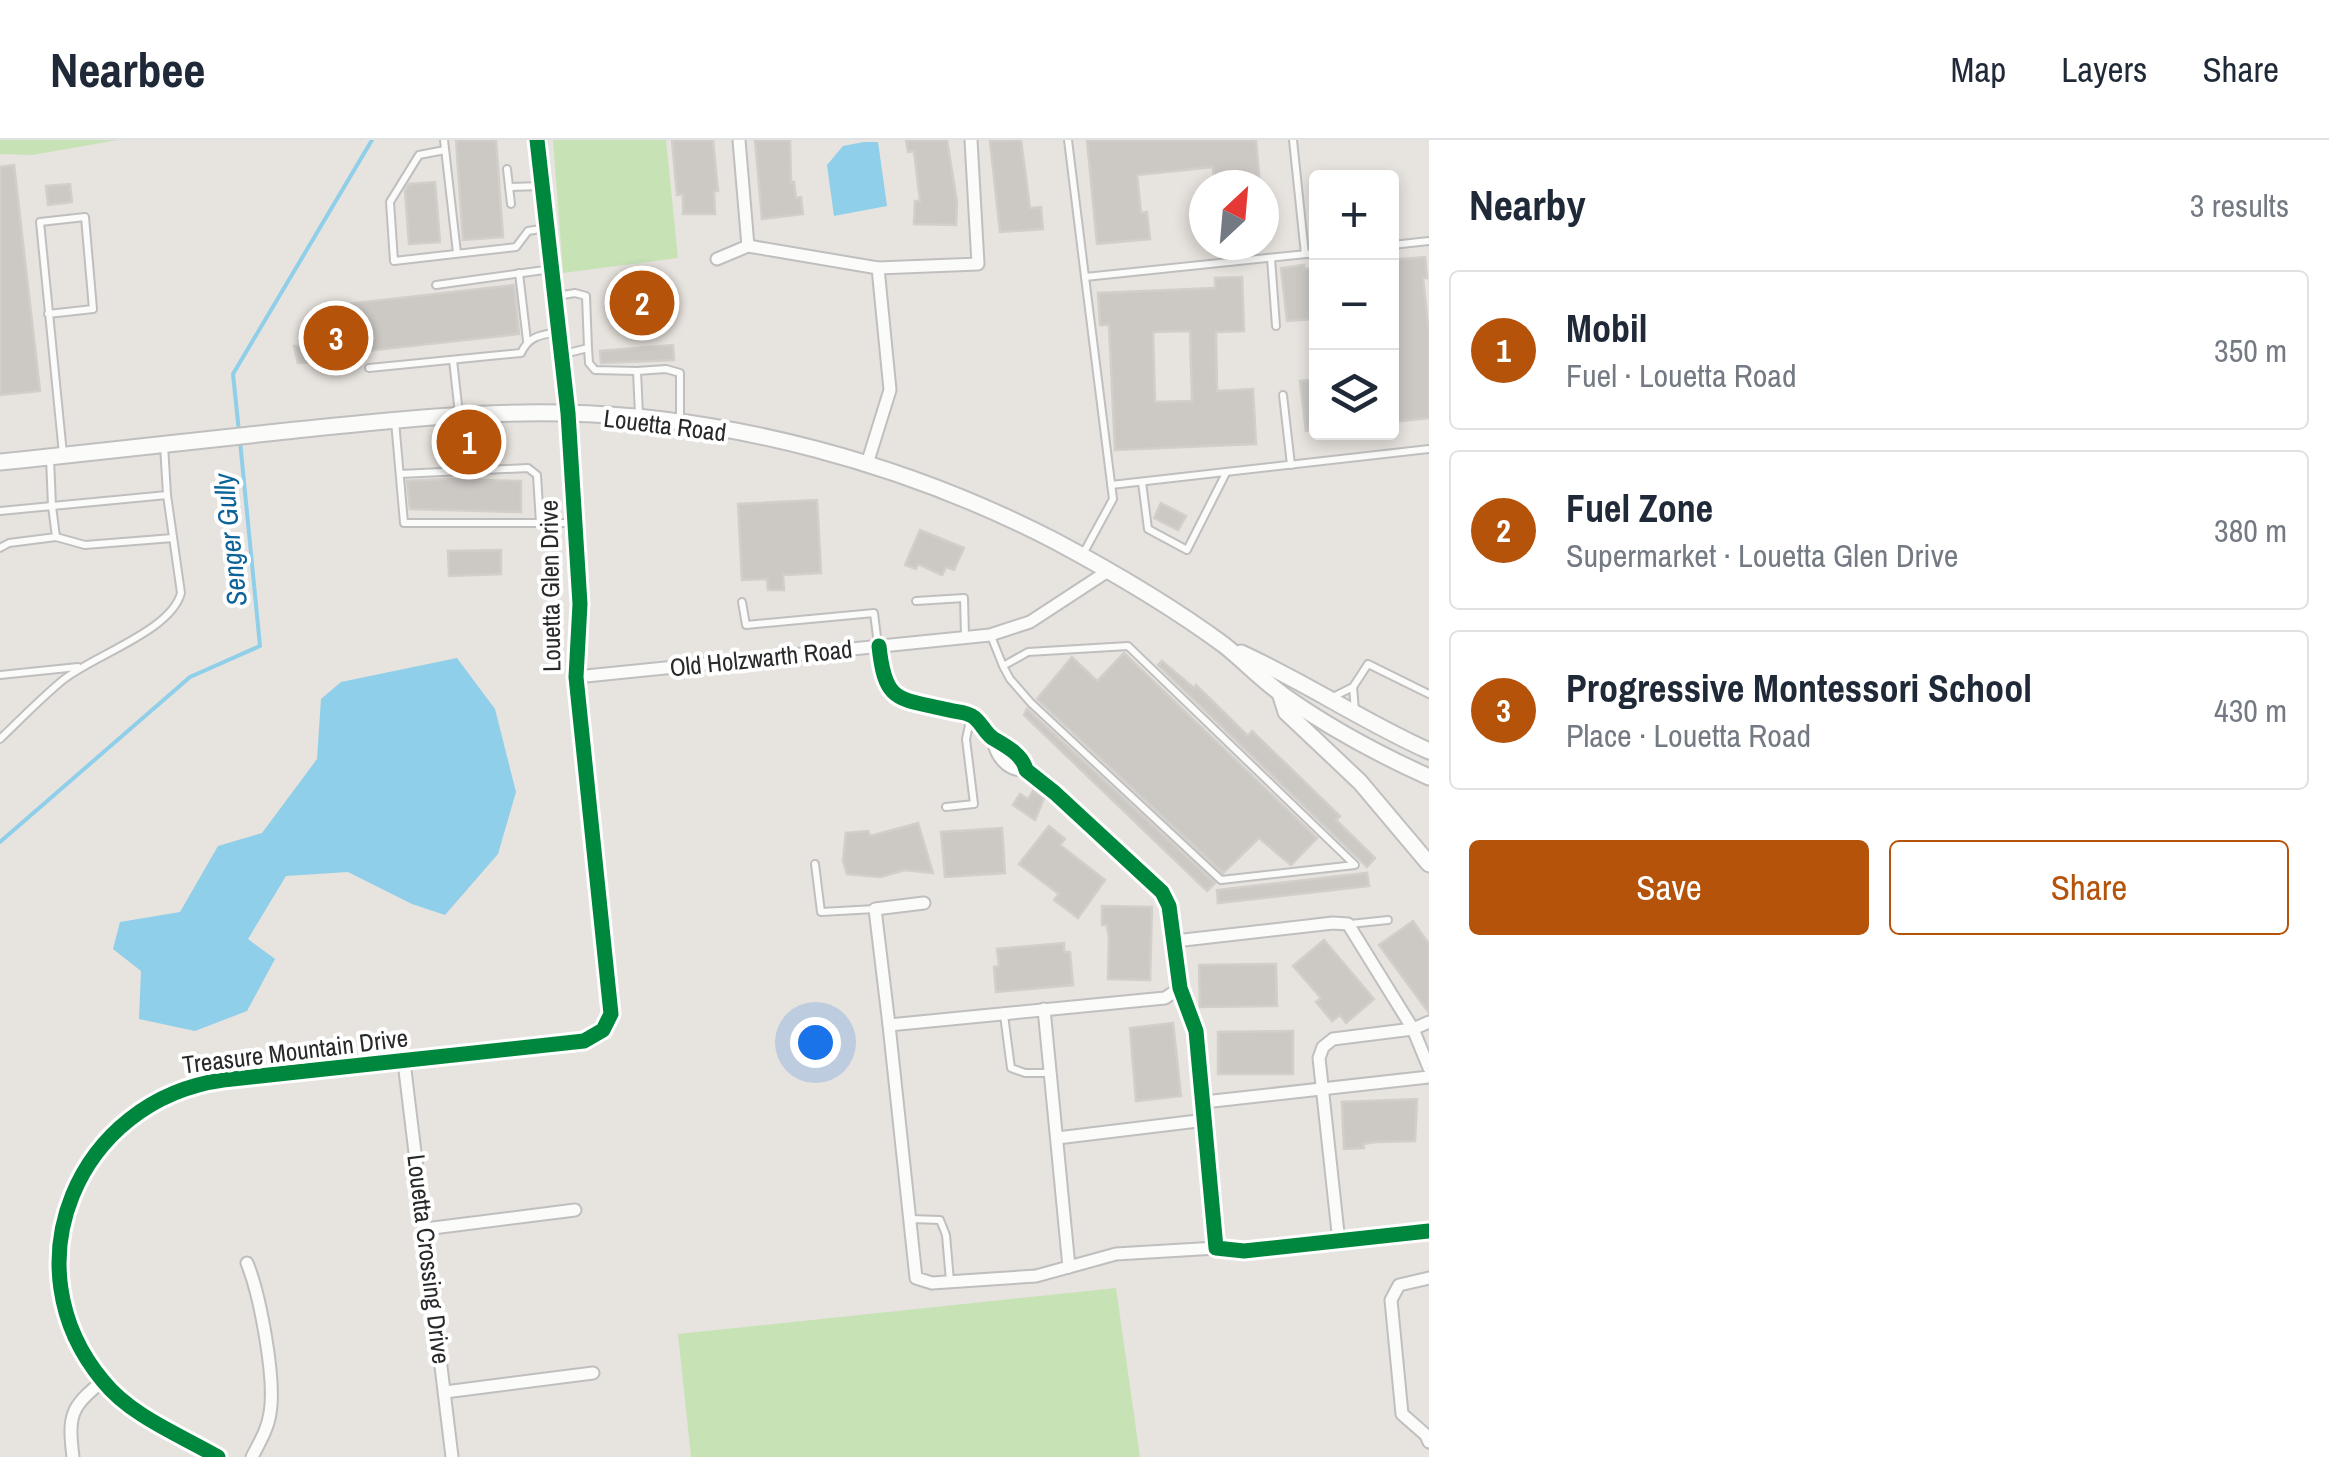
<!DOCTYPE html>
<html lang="en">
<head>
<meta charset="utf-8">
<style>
	:root { --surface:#fff; --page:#f2f2f3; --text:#1f2937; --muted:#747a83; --line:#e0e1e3; --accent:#b45309 }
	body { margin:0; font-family:"Archivo Narrow",sans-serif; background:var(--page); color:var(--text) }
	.controls { position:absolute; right:30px; top:30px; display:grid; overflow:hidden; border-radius:10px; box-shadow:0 5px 15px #0003 }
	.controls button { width:90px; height:90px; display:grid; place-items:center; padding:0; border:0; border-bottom:2px solid var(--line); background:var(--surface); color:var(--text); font:50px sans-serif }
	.compass { position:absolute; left:1189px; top:30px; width:90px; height:90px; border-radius:50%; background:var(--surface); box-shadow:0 5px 15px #0003; rotate:26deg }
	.you { position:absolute; left:815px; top:902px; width:35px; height:35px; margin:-25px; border:8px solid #fff; border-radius:50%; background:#1a73e8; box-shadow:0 0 0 15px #1a73e833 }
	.badge { display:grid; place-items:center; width:65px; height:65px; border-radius:50%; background:var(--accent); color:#fff; font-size:32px; font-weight:700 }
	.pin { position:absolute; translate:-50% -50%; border:5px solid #fff; box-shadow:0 2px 10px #0006 }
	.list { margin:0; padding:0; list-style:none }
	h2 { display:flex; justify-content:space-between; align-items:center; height:130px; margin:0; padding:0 40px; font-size:42px }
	h2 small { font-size:32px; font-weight:400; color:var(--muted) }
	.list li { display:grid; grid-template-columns:65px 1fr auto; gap:30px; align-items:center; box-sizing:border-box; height:160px; margin:0 20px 20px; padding:0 20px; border:2px solid var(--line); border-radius:10px }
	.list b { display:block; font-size:38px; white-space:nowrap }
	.list p { margin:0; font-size:32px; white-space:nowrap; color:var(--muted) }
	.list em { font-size:32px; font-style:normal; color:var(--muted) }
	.actions { display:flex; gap:20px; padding:30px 40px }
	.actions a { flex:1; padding:22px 0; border:2px solid var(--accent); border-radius:10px; text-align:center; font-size:35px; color:var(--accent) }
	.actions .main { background:var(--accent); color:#fff }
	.icon { flex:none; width:55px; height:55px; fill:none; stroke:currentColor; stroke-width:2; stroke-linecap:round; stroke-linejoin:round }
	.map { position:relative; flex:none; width:1429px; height:1317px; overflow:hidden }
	header { display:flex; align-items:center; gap:60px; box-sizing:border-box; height:140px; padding:0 50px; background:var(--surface); border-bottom:2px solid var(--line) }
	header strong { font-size:48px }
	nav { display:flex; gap:55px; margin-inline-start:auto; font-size:35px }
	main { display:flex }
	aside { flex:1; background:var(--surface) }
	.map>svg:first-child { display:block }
	.green { fill:#c7e3b6 }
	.water { fill:#90cfea }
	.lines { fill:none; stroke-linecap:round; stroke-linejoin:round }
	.stream { stroke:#90cfea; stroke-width:4 }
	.building { fill:#ccc9c5; stroke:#d2cfca; stroke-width:2.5; fill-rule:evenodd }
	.service-casing { stroke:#c0bfc0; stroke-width:10 }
	.minor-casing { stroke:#c0bfc0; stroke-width:15 }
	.tertiary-casing { stroke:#c0bfc0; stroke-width:18 }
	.secondary-casing { stroke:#c0bfc0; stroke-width:19 }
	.service { stroke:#fbfbfa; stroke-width:6 }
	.minor { stroke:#fbfbfa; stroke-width:11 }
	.tertiary { stroke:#fbfbfa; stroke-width:14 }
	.secondary { stroke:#fbfbfa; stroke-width:15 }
	.cycleway-casing { stroke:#fff; stroke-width:21 }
	.cycleway { stroke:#00873e; stroke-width:15 }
	.labels { text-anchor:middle; stroke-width:8; stroke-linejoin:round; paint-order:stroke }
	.street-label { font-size:25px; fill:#292929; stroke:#fff }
	.water-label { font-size:28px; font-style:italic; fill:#0c6399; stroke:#fff }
</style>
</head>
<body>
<header>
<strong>Nearbee</strong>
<nav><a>Map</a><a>Layers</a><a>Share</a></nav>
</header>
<main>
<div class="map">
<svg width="1429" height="1317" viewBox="0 0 1429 1317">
	<rect width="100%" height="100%" fill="#e7e3de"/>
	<g class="green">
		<path d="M0,0H118L32,15L0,14Z"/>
		<path d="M553,0H666L678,118L563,133Z"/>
		<path d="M1116,1148L1140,1317H691L678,1194Z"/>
	</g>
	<g class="water">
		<path d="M864,2H878L887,66L834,76L827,25L843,6Z"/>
		<path d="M457,518L495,569L516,652L498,714L445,775L412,764L348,732L286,736L248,799L275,819L247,871L195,891L139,879L141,831L113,809L120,782L180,772L218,706L262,693L317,619L321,559L341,542Z"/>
	</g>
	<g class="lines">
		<g class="stream">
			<path d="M239,292L233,234L372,0"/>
			<path d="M0,702L190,537L260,506L240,301"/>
		</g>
	</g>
	<g class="building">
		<path d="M456,0H496L503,97L463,100Z"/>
		<path d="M672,0H713L718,51H714L715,74H683V54L677,55Z"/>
		<path d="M755,0H790L791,42H794L796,58L801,57L803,74L762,79Z"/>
		<path d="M906,0H947L957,62L956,85L914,84L915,61H920L914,11L908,12Z"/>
		<path d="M1021,0L1030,68L1041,67L1043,89L1000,92L990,1Z"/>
		<path d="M1087,0H1256L1260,45H1214L1213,27L1137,35L1141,73L1147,72L1150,99L1097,104Z"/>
		<path d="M14,25L40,251L0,255V27Z"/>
		<path d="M435,42L440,102L409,104L405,51L409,44Z"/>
		<path d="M70,44L72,62L48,65L46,46Z"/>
		<path d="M1425,117L1427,138H1423L1429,195V278L1392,282V120Z"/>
		<path d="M1304,125V129L1316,128V173H1312V179L1287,181L1281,128Z"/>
		<path d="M1242,137L1244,191L1216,192L1217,251L1253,249L1256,304L1115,310L1109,185H1100L1098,153L1215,148V138ZM1190,191L1192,261L1155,262L1153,192Z"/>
		<path d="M672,144L676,177L614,183L610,151Z"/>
		<path d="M514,145L519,194L356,212V217L335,221V230L321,232L319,222L298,223L294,206H315L313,199L323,198L320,167Z"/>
		<path d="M673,205L674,220L601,223L600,211Z"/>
		<path d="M1316,239V290L1306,291L1300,241Z"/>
		<path d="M444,339L521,341V372L410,369L407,341Z"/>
		<path d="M817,360L821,433L783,435L784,450H768L767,439L742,440L738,364Z"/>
		<path d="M1161,363L1186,376L1178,390L1154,378Z"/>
		<path d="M920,390L964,408L954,430L946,427L942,435L918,424L916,429L905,425Z"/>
		<path d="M501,410V434L449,436L448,411Z"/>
		<path d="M1124,513L1317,698L1291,725L1259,698L1223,733L1037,559L1072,517L1097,541Z"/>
		<path d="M1162,521L1194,548L1196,545L1248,596L1252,591L1340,676L1336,680L1375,718L1367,727L1158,525Z"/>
		<path d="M1027,569L1215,743L1207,751L1024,575Z"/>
		<path d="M1033,651L1044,658L1035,680L1013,665L1020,654L1028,659Z"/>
		<path d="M918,683L933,733L905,730L880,737L847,734L843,721L846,693L868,691L870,696Z"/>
		<path d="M1049,686L1065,699L1060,705L1105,740L1078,778L1054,760L1059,754L1019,724Z"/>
		<path d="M1002,688L1005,733L945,737L941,692Z"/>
		<path d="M1367,733L1369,746L1218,763L1217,750Z"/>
		<path d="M1102,766L1152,767L1150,840L1108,839L1109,798L1107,785H1102Z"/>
		<path d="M1413,781L1429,804V873L1379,805Z"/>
		<path d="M1324,800L1374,859L1346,883L1340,875L1332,881L1316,862L1321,858L1293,826Z"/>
		<path d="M1064,803V812H1070L1073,845L996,852L994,827L999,826L997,809Z"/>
		<path d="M1276,824L1277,866L1200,867L1199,825Z"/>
		<path d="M1173,883L1181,956L1136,961L1130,888Z"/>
		<path d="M1293,891V934H1218V892Z"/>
		<path d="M1417,959L1415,1001L1376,1002L1363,1004L1364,1008L1344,1009L1342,962Z"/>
	</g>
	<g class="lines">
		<g class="service-casing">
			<g id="service">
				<path d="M444,0L457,113"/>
				<path d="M1068,0L1085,137"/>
				<path d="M1293,0L1305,114"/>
				<path d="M445,10L419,15L390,62L394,121L516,107L528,91L547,88"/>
				<path d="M507,29L511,64"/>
				<path d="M509,47L542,46"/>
				<path d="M1392,105L1429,101"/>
				<path d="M1271,118L1276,186"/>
				<path d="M519,133L527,201"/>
				<path d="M436,145L552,129"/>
				<path d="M556,156L575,153L586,156L588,208L564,214"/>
				<path d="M48,174L93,169L85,77L40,82L63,314"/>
				<path d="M588,208L589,223L595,230L637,231"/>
				<path d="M453,220L459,274"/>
				<path d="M369,228L521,213C529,196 540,195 558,192"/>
				<path d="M1283,255L1291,325"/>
				<path d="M639,275L637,231L666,229L680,233V283"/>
				<path d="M395,281L404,383H574"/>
				<path d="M50,318L52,366L167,355L164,305"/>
				<path d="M400,334L528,328L537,335L540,383"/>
				<path d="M1142,342L1148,389L1187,410L1226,333"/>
				<path d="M1111,345L1429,309"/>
				<path d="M0,371L52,366L56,397L9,403L0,408"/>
				<path d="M56,397L85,405L173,398"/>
				<path d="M1083,414L1113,359L1085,137L1316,113"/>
				<path d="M916,461L964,458L965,496"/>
				<path d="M742,462L746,485L874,473L878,505"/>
				<path d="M991,496L1003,526L1028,512L1128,506L1355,725L1221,740L1031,563L1010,539L1003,526"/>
				<path d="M0,535L78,527"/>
				<path d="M1353,547L1355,571"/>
				<path d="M1331,558L1353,547L1368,524L1429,554"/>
				<path d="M0,599C21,579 41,558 63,540C94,515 171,491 181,453L167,355"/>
				<path d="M946,667L974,664L966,599L971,576"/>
				<path d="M815,724L821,772L875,769"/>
				<path d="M1350,784L1388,780"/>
				<path d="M1004,875L1011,928L1025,933H1049"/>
				<path d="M911,1079L940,1080L946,1095L950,1141"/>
			</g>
		</g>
		<g class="minor-casing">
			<g id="minor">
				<path d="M739,0L748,106"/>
				<path d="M717,119L748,106L878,128L978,124L971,0"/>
				<path d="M867,324L890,250L878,128"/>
				<path d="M879,506C885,564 898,558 949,570C956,572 966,572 972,576C981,581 985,594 994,599C1006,606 1023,615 1026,630L1055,653L1162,752L1169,766L1180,848L1196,891L1216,1108L1244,1111L1429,1091"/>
				<path d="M576,537L990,495L1030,482L1108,431"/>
				<path d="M994,599C994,615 1008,632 1026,630"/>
				<path d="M1175,801L1333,783L1348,784L1413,889L1333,899L1323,907L1319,918L1339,1102"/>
				<path d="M1180,848L1165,858L889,885L916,1138L932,1143L1036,1136L1116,1114L1216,1108"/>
				<path d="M1044,869L1069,1127"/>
				<path d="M1429,882L1413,889L1429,928"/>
				<path d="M889,885L875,769L924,763"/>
				<path d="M404,922L452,1317"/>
				<path d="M1204,962L1429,937"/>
				<path d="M1057,998L1206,980"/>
				<path d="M425,1089L575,1070"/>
				<path d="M247,1123C260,1155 276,1239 270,1273C268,1289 259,1303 252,1317"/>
				<path d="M1429,1138L1399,1145L1391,1160L1402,1274L1426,1295L1429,1302"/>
				<path d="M445,1252L593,1233"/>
				<path d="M73,1317C68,1276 70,1267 103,1241"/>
				<path d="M218,1317C180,1295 131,1276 103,1241C7,1126 78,960 223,940L584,901L603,890L611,874L576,537L580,464L568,273"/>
			</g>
		</g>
		<g class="tertiary-casing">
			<path id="tertiary" d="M537,0L568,273"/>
		</g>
		<g class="secondary-casing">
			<g id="secondary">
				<path d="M0,322C99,312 198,301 296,290C385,281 474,271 563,273C731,276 906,324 1055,401C1113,432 1171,466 1224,505C1244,521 1262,540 1283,555C1328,587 1378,614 1429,637"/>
				<path d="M1241,513C1307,543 1364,582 1429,611"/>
				<path d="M1280,553L1286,572L1360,642L1429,724"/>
			</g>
		</g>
		<use href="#service" class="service"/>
		<use href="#minor" class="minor"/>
		<use href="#tertiary" class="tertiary"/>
		<use href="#secondary" class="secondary"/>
		<g class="cycleway-casing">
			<g id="cycleway">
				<path d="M879,506C885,564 898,558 949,570C956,572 966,572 972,576C981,581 985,594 994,599C1006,606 1023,615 1026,630L1055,653L1162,752L1169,766L1180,848L1196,891L1216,1108L1244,1111L1429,1091"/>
				<path d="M218,1317C180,1295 131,1276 103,1241C7,1126 78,960 223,940L584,901L603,890L611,874L576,537L580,464L568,273L537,0"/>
			</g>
		</g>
		<use href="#cycleway" class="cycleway"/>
	</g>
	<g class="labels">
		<g class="street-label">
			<text transform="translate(665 285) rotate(7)" y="9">Louetta Road</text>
			<text transform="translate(550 446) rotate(-91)" y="9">Louetta Glen Drive</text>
			<text transform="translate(761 518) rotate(-6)" y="9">Old Holzwarth Road</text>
			<text transform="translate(295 911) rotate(-7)" y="9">Treasure Mountain Drive</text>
			<text transform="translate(429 1119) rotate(83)" y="9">Louetta Crossing Drive</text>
		</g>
		<g class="water-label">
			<text transform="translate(230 400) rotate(-96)" y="10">Senger Gully</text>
		</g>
	</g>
</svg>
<div class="controls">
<button>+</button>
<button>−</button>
<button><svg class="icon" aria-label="layers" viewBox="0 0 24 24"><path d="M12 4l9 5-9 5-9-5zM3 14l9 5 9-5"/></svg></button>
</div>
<svg class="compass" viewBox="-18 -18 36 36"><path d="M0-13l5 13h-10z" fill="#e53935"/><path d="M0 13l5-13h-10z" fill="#747a83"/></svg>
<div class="you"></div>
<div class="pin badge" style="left:469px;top:302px">1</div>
<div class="pin badge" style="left:642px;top:163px">2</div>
<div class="pin badge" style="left:336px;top:198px">3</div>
</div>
<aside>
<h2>Nearby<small>3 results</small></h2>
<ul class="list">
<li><span class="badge">1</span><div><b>Mobil</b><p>Fuel · Louetta Road</p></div><em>350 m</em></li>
<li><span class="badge">2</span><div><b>Fuel Zone</b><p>Supermarket · Louetta Glen Drive</p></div><em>380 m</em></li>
<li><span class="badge">3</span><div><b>Progressive Montessori School</b><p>Place · Louetta Road</p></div><em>430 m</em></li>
</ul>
<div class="actions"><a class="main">Save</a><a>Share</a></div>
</aside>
</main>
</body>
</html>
